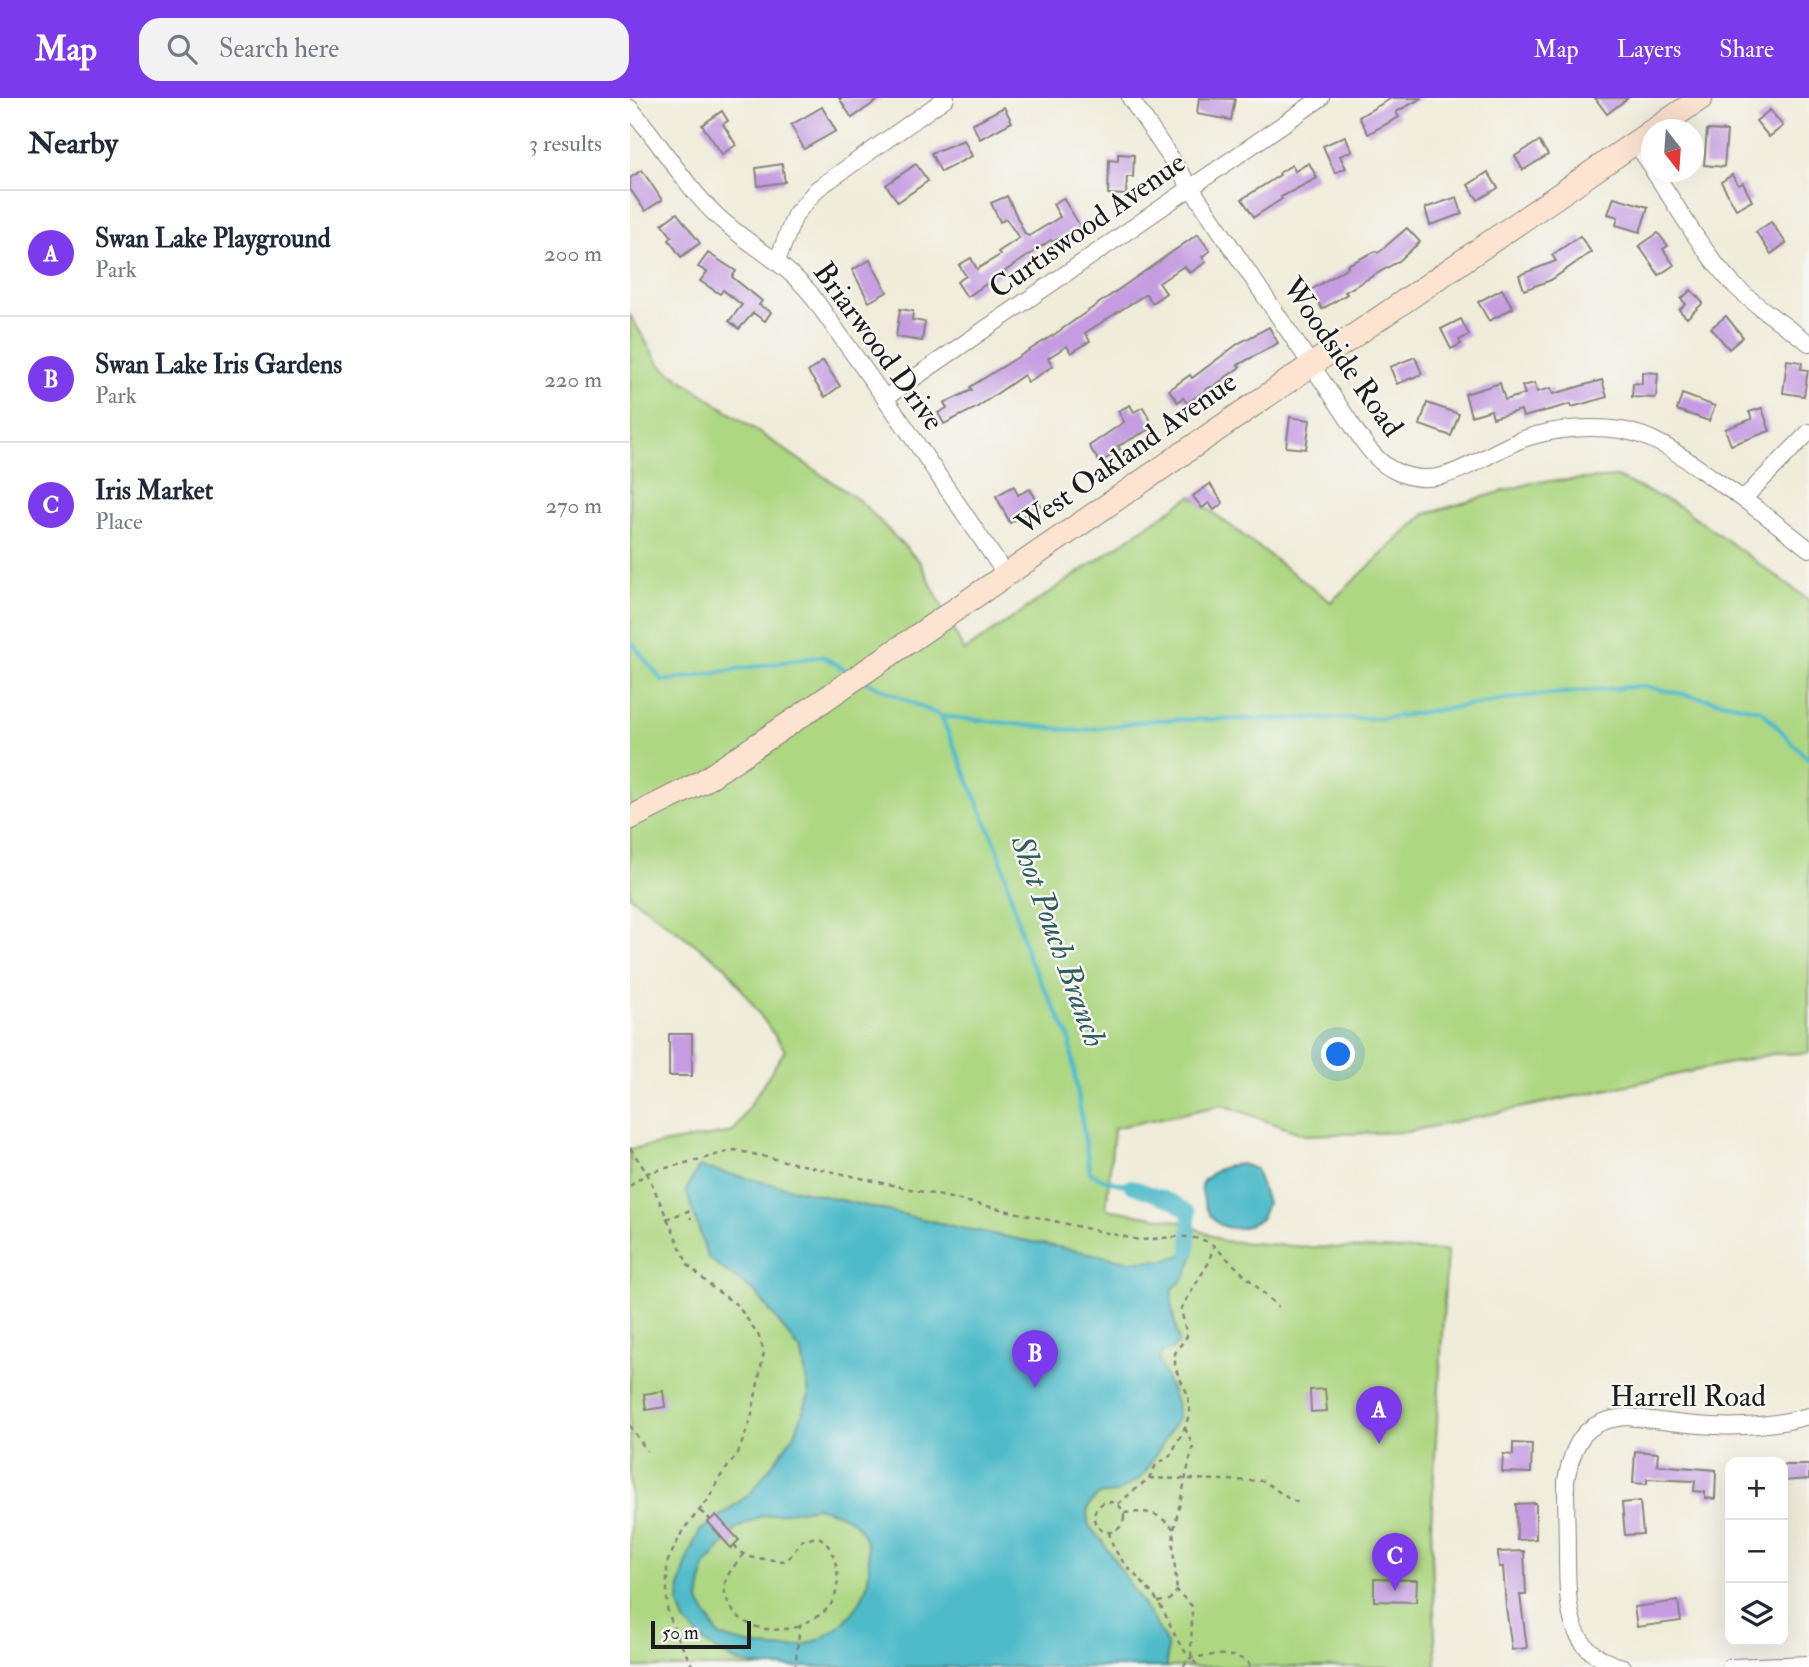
<!DOCTYPE html>
<html lang="en">
<head>
<meta charset="utf-8">
<style>
	:root { --surface:#fff; --page:#f2f2f3; --text:#1f2937; --muted:#747a83; --line:#e0e1e3; --accent:#7c3aed }
	body { margin:0; font-family:"IM FELL Double Pica",serif; background:var(--page); color:var(--text) }
	.controls { position:absolute; right:21px; bottom:21px; display:grid; overflow:hidden; border-radius:14px; box-shadow:0 7px 28px #0002 }
	.controls button { width:63px; height:63px; display:grid; place-items:center; padding:0; border:0; border-bottom:2px solid var(--line); background:var(--surface); color:var(--text); font:35px sans-serif }
	.compass { position:absolute; left:1011px; top:21px; width:63px; height:63px; border-radius:50%; background:var(--surface); box-shadow:0 7px 28px #0002; rotate:163deg }
	.scale { position:absolute; left:21px; bottom:18px; width:100px; box-sizing:border-box; padding-left:7px; border:4px solid #1c1c1c; border-top:0; font-size:19px; line-height:24px; white-space:nowrap; color:#1c1c1c; -webkit-text-stroke:5px #f6f6f2; paint-order:stroke }
	.you { position:absolute; left:709px; top:957px; width:24px; height:24px; margin:-18px; border:5px solid #fff; border-radius:50%; background:#1a73e8; box-shadow:0 0 0 10px #1a73e833 }
	.badge { display:grid; place-items:center; width:46px; height:46px; border-radius:50%; background:var(--accent); color:#fff; font-size:23px; font-weight:700 }
	.pin { position:absolute; translate:-50% -58px; filter:drop-shadow(0 2px 4px #0008) }
	.pin::after { content:''; position:absolute; top:37px; width:24px; height:21px; background:inherit; clip-path:polygon(0 0,100% 0,50% 100%) }
	.list { margin:0; padding:0; list-style:none }
	h2 { display:flex; justify-content:space-between; align-items:center; height:91px; margin:0; padding:0 28px; font-size:30px }
	h2 small { font-size:23px; font-weight:400; color:var(--muted) }
	.list li { display:grid; grid-template-columns:46px 1fr auto; gap:21px; align-items:center; box-sizing:border-box; height:126px; padding:0 28px; border-top:2px solid var(--line) }
	.list b { display:block; font-size:26px; white-space:nowrap }
	.list p { margin:0; font-size:23px; white-space:nowrap; color:var(--muted) }
	.list em { font-size:23px; font-style:normal; color:var(--muted) }
	.icon { flex:none; width:38px; height:38px; fill:none; stroke:currentColor; stroke-width:2; stroke-linecap:round; stroke-linejoin:round }
	.map { position:relative; flex:none; width:1179px; height:1569px; overflow:hidden }
	header { display:flex; align-items:center; gap:42px; box-sizing:border-box; height:98px; padding:0 35px; background:var(--accent); color:#fff }
	header strong { font-size:33px }
	nav { display:flex; gap:38px; margin-inline-start:auto; font-size:24px }
	.search { width:490px; height:63px; background:var(--page); display:flex; align-items:center; gap:18px; box-sizing:border-box; padding:0 24px; border-radius:21px; color:var(--muted); font-size:26px }
	main { display:flex }
	aside { flex:1; background:var(--surface) }
	.map>svg:first-child { display:block }
	.green { fill:#aed782; stroke:#657a4f; stroke-width:2 }
	.water { fill:#4fbbc9; stroke:#366c72; stroke-width:2; fill-rule:evenodd }
	.lines { fill:none; stroke-linecap:round; stroke-linejoin:round }
	.stream { stroke:#4fbbc9; stroke-width:4.5 }
	.canal { stroke:#4fbbc9; stroke-width:14 }
	.building { fill:#c59ce1 }
	.street-casing { stroke:#86847b; stroke-width:18 }
	.secondary-casing { stroke:#86847b; stroke-width:25 }
	.path { stroke:#86847b; stroke-width:2.5; stroke-dasharray:5 5; stroke-linecap:butt }
	.street { stroke:#fff; stroke-width:16 }
	.secondary { stroke:#fde4d0; stroke-width:23 }
	.labels { text-anchor:middle; stroke-width:5; stroke-linejoin:round; paint-order:stroke }
	.street-label { font-size:30px; fill:#1c1c1c; stroke:#f6f6f2 }
	.water-label { font-size:32px; font-style:italic; fill:#305c61; stroke:#f6f6f2 }
</style>
</head>
<body>
<header>
<strong>Map</strong>
<div class="search"><svg class="icon" aria-label="search" viewBox="0 0 24 24"><circle cx="10" cy="10" r="6"/><path d="M15 15l6 6"/></svg>Search here</div>
<nav><a>Map</a><a>Layers</a><a>Share</a></nav>
</header>
<main>
<aside>
<h2>Nearby<small>3 results</small></h2>
<ul class="list">
<li><span class="badge">A</span><div><b>Swan Lake Playground</b><p>Park</p></div><em>200 m</em></li>
<li><span class="badge">B</span><div><b>Swan Lake Iris Gardens</b><p>Park</p></div><em>220 m</em></li>
<li><span class="badge">C</span><div><b>Iris Market</b><p>Place</p></div><em>270 m</em></li>
</ul>
</aside>
<div class="map">
<svg width="1179" height="1569" viewBox="0 0 1179 1569">
	<rect width="100%" height="100%" fill="#f6f6f2"/>
	<filter id="ink" filterUnits="userSpaceOnUse"><feTurbulence type="fractalNoise" baseFrequency=".0143" numOctaves="2"/><feDisplacementMap in="SourceGraphic" scale="14" xChannelSelector="R" yChannelSelector="G"/><feConvolveMatrix kernelMatrix="1 2 1 2 8 2 1 2 1" color-interpolation-filters="sRGB"/></filter>
	<filter id="wash" filterUnits="userSpaceOnUse"><feTurbulence type="fractalNoise" baseFrequency=".00686" numOctaves="4" result="noise"/><feDisplacementMap in="SourceGraphic" scale="28" xChannelSelector="R" yChannelSelector="G"/><feGaussianBlur stdDeviation="1.57" result="paint"/><feColorMatrix in="noise" values="0 0 0 0 0 0 0 0 0 0 0 0 0 0 0 0 0 1.4 0 .05"/><feComposite in="paint" operator="in"/></filter>
	<g filter="url(#wash)">
		<rect width="100%" height="100%" fill="#f0ecda"/>
		<path class="green" d="M0,217L30,267L230,403L290,464L334,553L561,398L701,504L795,416L905,384L987,379L1051,409L1179,502V955L1143,956L777,1034L675,1037L593,1007L484,1030L476,1111L549,1123L593,1143L678,1149L817,1153L801,1426L806,1569H4L0,1548V1051L103,1034L155,952L96,869L0,798Z"/>
		<g class="water">
			<path d="M611,1066L626,1071L637,1105L631,1121C625,1124 617,1129 610,1130C581,1133 573,1109 571,1086C582,1072 593,1068 611,1066Z"/>
			<path d="M69,1069L327,1129L499,1163L537,1162L559,1154L563,1159L556,1178L542,1192V1210L549,1245L540,1253L532,1254L529,1262L547,1307L548,1320L513,1378L487,1395L468,1397L459,1407L457,1414L459,1428L473,1444L530,1533L537,1547V1569H135L107,1564L75,1545L55,1524L49,1506L50,1487L60,1453L70,1433L121,1395L165,1336L179,1297L172,1255L127,1196L78,1160L56,1092ZM186,1409C201,1413 219,1417 229,1430C238,1442 239,1457 239,1471C238,1512 199,1546 158,1550C136,1552 110,1544 89,1538L69,1504L74,1469L107,1430L129,1419Z"/>
		</g>
		<g class="lines">
			<g class="stream">
				<path d="M0,543L33,583L192,558L221,575"/>
				<path d="M235,583L311,618L449,633L524,622L757,620L897,598L1013,588L1131,612L1179,662"/>
				<path d="M311,618L369,754L398,859L439,938L460,1075L478,1083L501,1088"/>
			</g>
			<path class="canal" d="M501,1088L544,1104L559,1115V1154"/>
		</g>
		<g id="blocks">
			<g class="building">
				<path d="M209,0H251L222,20Z"/>
				<path d="M569,0L605,1L601,22L567,16Z"/>
				<path d="M762,0H792L766,14L769,19L738,36L729,19Z"/>
				<path d="M965,0H998L977,16Z"/>
				<path d="M192,9L206,33L174,51L161,27Z"/>
				<path d="M374,9L382,24L350,41L342,26Z"/>
				<path d="M1140,12L1153,28L1139,39L1126,23Z"/>
				<path d="M92,13L98,23L93,26L106,47L92,56L72,27Z"/>
				<path d="M1077,32L1097,33L1094,69L1074,67Z"/>
				<path d="M715,38L722,53L710,58L716,70L705,75L693,48Z"/>
				<path d="M334,42L342,58L311,74L301,55Z"/>
				<path d="M909,43L918,57L893,72L885,58Z"/>
				<path d="M488,56L504,57L503,79H497L496,97L478,96L479,62L488,63Z"/>
				<path d="M679,65L687,80L651,99L652,101L624,119L612,101L650,77L649,75L662,67L665,73Z"/>
				<path d="M152,66L155,84L128,88L126,70Z"/>
				<path d="M286,66L298,83L268,104L256,87Z"/>
				<path d="M12,72L32,102L15,113L0,91V80Z"/>
				<path d="M858,74L868,90L848,102L838,87Z"/>
				<path d="M1102,77L1108,87L1113,85L1122,103L1106,111L1091,84Z"/>
				<path d="M377,98L395,136L399,138L430,119L423,106L433,100L450,128L422,144L421,142L337,199L327,184L336,178L329,167L341,160L347,171L370,157L368,154L389,140L376,121L370,124L361,105Z"/>
				<path d="M827,99L832,116L800,127L795,110Z"/>
				<path d="M984,99L1018,109L1010,134L986,127L988,119L978,116Z"/>
				<path d="M47,115L70,145L51,159L39,142L42,139L32,126Z"/>
				<path d="M1141,124L1156,145L1141,156L1126,134Z"/>
				<path d="M777,130L790,144L769,163L715,194L717,196L692,211L681,192L718,169L717,167L746,153L748,155Z"/>
				<path d="M1028,135L1038,148L1033,151L1044,167L1029,177L1009,148Z"/>
				<path d="M568,136L580,153L572,159L576,164L560,175L554,168L529,185L536,195L522,205L516,196L455,235L460,243L441,255L437,248L418,260L423,268L398,284L394,277L346,310L314,326L308,315L317,310L314,305L342,292L340,289L425,236Z"/>
				<path d="M950,138L961,154L921,182L894,192L889,177L926,163L922,157Z"/>
				<path d="M78,155L106,173L102,179L132,203L129,207L141,214L135,223L123,215L109,231L99,223L112,207L93,192L90,196L70,183L77,174L68,169Z"/>
				<path d="M240,162L257,194L239,204L222,172Z"/>
				<path d="M872,191L883,210L859,223L848,204Z"/>
				<path d="M1061,192L1073,205L1057,220L1049,212L1056,206L1051,201Z"/>
				<path d="M270,211L283,213L282,222L295,224L292,243L266,239Z"/>
				<path d="M1096,218L1113,239L1099,251L1081,230Z"/>
				<path d="M831,221L839,237L829,242L831,246L821,251L811,231Z"/>
				<path d="M639,229L648,245L608,267L610,269L581,290L580,289L557,305L553,300L548,304L539,292L560,277L562,280L609,245Z"/>
				<path d="M785,259L792,276L767,286L760,269Z"/>
				<path d="M1157,262L1172,264L1171,271L1178,272L1174,298L1153,295Z"/>
				<path d="M193,263L210,288L195,299L178,274Z"/>
				<path d="M1012,274L1028,275L1026,300L1002,299L1003,285L1012,286Z"/>
				<path d="M972,282L977,299L942,309L941,306L893,319L891,312L863,320L861,312L841,318L835,296L870,285L875,302L895,296L892,288L905,285L907,294L921,290L923,296Z"/>
				<path d="M1052,296L1085,308L1079,323L1047,312Z"/>
				<path d="M797,305L829,316L821,338L790,327Z"/>
				<path d="M500,307L504,314L513,309L524,329L488,348L490,351L470,365L459,348L494,324L488,313Z"/>
				<path d="M1132,310L1140,333L1101,347L1095,331L1122,321L1119,314Z"/>
				<path d="M660,319L680,322L676,351L656,349Z"/>
				<path d="M580,386L593,405L584,412L579,405L572,410L563,398Z"/>
				<path d="M384,388L388,397L400,391L410,408L380,425L366,398Z"/>
				<rect x="39" y="936" width="23" height="42"/>
				<path d="M695,1291L697,1313L681,1314L680,1292Z"/>
				<path d="M33,1293L35,1309L16,1312L14,1296Z"/>
				<path d="M883,1345L902,1346L901,1375L872,1374L873,1356L883,1357Z"/>
				<path d="M1005,1353L1028,1355L1027,1367L1086,1372L1085,1401L1075,1400V1394L1064,1393L1065,1383L1017,1381V1386L1003,1385Z"/>
				<path d="M1153,1367H1179V1381L1153,1383Z"/>
				<path d="M1010,1403L1013,1436L995,1437L992,1405Z"/>
				<path d="M906,1405V1441L887,1442L886,1406Z"/>
				<path d="M86,1417L109,1442L101,1450L78,1424Z"/>
				<path d="M894,1453L896,1497H890L897,1550L882,1552L876,1509L873,1469H869L868,1454Z"/>
				<path d="M744,1481L787,1482L786,1504L744,1503Z"/>
				<path d="M1048,1503L1051,1523L1007,1529L1004,1509Z"/>
			</g>
		</g>
	</g>
	<g filter="url(#ink)">
		<use href="#blocks" fill-opacity="0" stroke="#86847b" stroke-width="2"/>
		<g class="lines">
			<g class="street-casing">
				<g id="street">
					<path d="M500,0L712,312C726,332 741,361 763,372C811,398 852,355 896,340C926,330 961,328 991,332C1028,338 1055,361 1084,381C1117,403 1148,426 1179,451"/>
					<path d="M0,10C30,44 52,84 85,116C115,145 153,163 180,195L276,330L376,477"/>
					<path d="M1005,44L1022,69"/>
					<path d="M1024,74C1049,111 1071,152 1102,185C1125,208 1153,226 1179,245"/>
					<path d="M147,163L165,117L187,91L316,0"/>
					<path d="M255,300L691,0"/>
					<path d="M1113,401L1179,334"/>
					<path d="M993,1569C935,1555 938,1507 937,1460C937,1434 936,1409 936,1383C943,1344 955,1321 998,1319C1064,1327 1113,1336 1179,1318"/>
					<path d="M1100,1569L1179,1566"/>
				</g>
			</g>
			<g class="secondary-casing">
				<g id="secondary">
					<path d="M1024,32L1071,0"/>
					<path d="M0,720L72,684L172,617L1022,33"/>
				</g>
			</g>
			<g class="path">
				<path d="M0,1050L17,1075L58,1167L83,1190L107,1207L128,1236L134,1254L121,1321L108,1355L88,1382L79,1401L53,1432L37,1465V1510L46,1537L63,1569"/>
				<path d="M0,1088L17,1075L105,1052L509,1142C534,1141 561,1133 583,1147L648,1209"/>
				<path d="M36,1121L58,1113L61,1121"/>
				<path d="M0,1317V1328L17,1353"/>
				<path d="M519,1380L634,1383L659,1401L672,1406"/>
				<circle cx="479" cy="1419" r="15"/>
				<path d="M488,1406L519,1380L526,1367L540,1358L555,1330L560,1313L558,1297L545,1270V1255L557,1238L551,1211L579,1164L583,1149"/>
				<path d="M70,1413L81,1422"/>
				<path d="M494,1415C519,1413 526,1413 544,1431L543,1449L547,1493"/>
				<path d="M544,1431L563,1348L555,1330"/>
				<path d="M479,1434C484,1464 512,1479 528,1504C540,1522 545,1545 561,1560C581,1557 602,1553 619,1565L620,1569"/>
				<path d="M104,1447L113,1456L124,1460L154,1463L159,1460L172,1442L189,1439C209,1451 214,1493 198,1510C191,1518 179,1522 170,1528L165,1569"/>
				<path d="M113,1457C107,1465 97,1475 95,1485C93,1492 96,1500 99,1506C112,1532 144,1536 170,1528"/>
				<path d="M528,1504L539,1502L547,1493L562,1508L561,1560L569,1569"/>
				<path d="M553,1569L561,1560"/>
			</g>
			<use href="#street" class="street"/>
			<use href="#secondary" class="secondary"/>
		</g>
	</g>
	<g class="labels">
		<g class="street-label">
			<text transform="translate(457 127) rotate(-35)" y="10">Curtiswood Avenue</text>
			<text transform="translate(249 248) rotate(54)" y="10">Briarwood Drive</text>
			<text transform="translate(713 259) rotate(55)" y="10">Woodside Road</text>
			<text transform="translate(496 355) rotate(-35)" y="10">West Oakland Avenue</text>
			<text x="1058" y="1308">Harrell Road</text>
		</g>
		<g class="water-label">
			<text transform="translate(429 843) rotate(70)" y="11">Shot Pouch Branch</text>
		</g>
	</g>
</svg>
<div class="controls">
<button>+</button>
<button>−</button>
<button><svg class="icon" aria-label="layers" viewBox="0 0 24 24"><path d="M12 4l9 5-9 5-9-5zM3 14l9 5 9-5"/></svg></button>
</div>
<svg class="compass" viewBox="-18 -18 36 36"><path d="M0-13l5 13h-10z" fill="#e53935"/><path d="M0 13l5-13h-10z" fill="#747a83"/></svg>
<div class="scale">50 m</div>
<div class="you"></div>
<div class="pin badge" style="left:749px;top:1346px">A</div>
<div class="pin badge" style="left:405px;top:1290px">B</div>
<div class="pin badge" style="left:765px;top:1493px">C</div>
</div>
</main>
</body>
</html>
